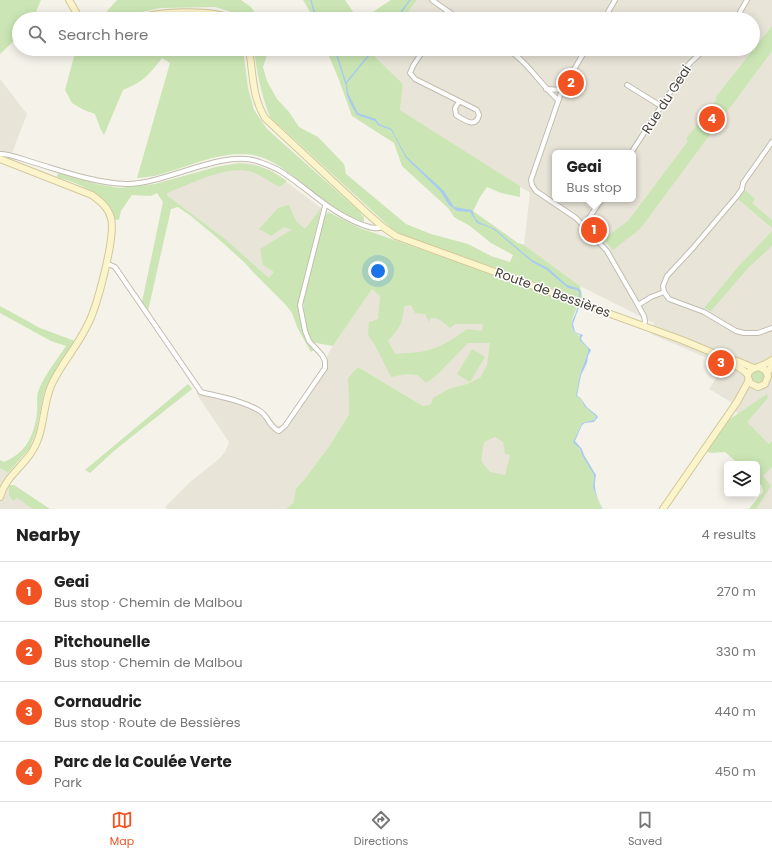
<!DOCTYPE html>
<html lang="en">
<head>
<meta charset="utf-8">
<style>
	:root { --surface:#fff; --page:#f2f2f2; --text:#222; --muted:#767676; --line:#e0e0e0; --accent:#f15323 }
	body { margin:0; font-family:Poppins,sans-serif; background:var(--page); color:var(--text) }
	.controls { position:absolute; right:12px; bottom:12px; display:grid; overflow:hidden; border-radius:6px; box-shadow:0 2px 10px #0003 }
	.controls button { width:36px; height:36px; display:grid; place-items:center; padding:0; border:0; border-bottom:1px solid var(--line); background:var(--surface); color:var(--text); font:20px sans-serif }
	.you { position:absolute; left:378px; top:271px; width:14px; height:14px; margin:-10px; border:3px solid #fff; border-radius:50%; background:#1a73e8; box-shadow:0 0 0 6px #1a73e833 }
	.badge { display:grid; place-items:center; width:26px; height:26px; border-radius:50%; background:var(--accent); color:#fff; font-size:13px; font-weight:700 }
	.pin { position:absolute; translate:-50% -50%; border:2px solid #fff; box-shadow:0 1px 4px #0006 }
	.popup { position:absolute; left:552px; top:150px; width:84px; height:52px; box-sizing:border-box; display:grid; place-content:center; border-radius:6px; background:var(--surface); filter:drop-shadow(0 1px 3px #0005); font-size:13px; white-space:nowrap; color:var(--muted) }
	.popup b { font-size:15px; color:var(--text) }
	.popup::after { content:''; position:absolute; left:50%; top:100%; margin-left:-8px; border:8px solid transparent; border-top-color:var(--surface) }
	.list { margin:0; padding:0; list-style:none }
	h2 { display:flex; justify-content:space-between; align-items:center; height:52px; margin:0; padding:0 16px; font-size:17px }
	h2 small { font-size:13px; font-weight:400; color:var(--muted) }
	.list li { display:grid; grid-template-columns:26px 1fr auto; gap:12px; align-items:center; box-sizing:border-box; height:60px; padding:0 16px; border-top:1px solid var(--line) }
	.list b { display:block; font-size:15px; white-space:nowrap }
	.list p { margin:0; font-size:13px; white-space:nowrap; color:var(--muted) }
	.list em { font-size:13px; font-style:normal; color:var(--muted) }
	.icon { flex:none; width:22px; height:22px; fill:none; stroke:currentColor; stroke-width:2; stroke-linecap:round; stroke-linejoin:round }
	.map { position:relative; flex:none; width:772px; height:509px; overflow:hidden }
	.search { position:absolute; background:var(--surface); box-shadow:0 2px 10px #0003; left:12px; right:12px; top:12px; height:44px; display:flex; align-items:center; gap:10px; box-sizing:border-box; padding:0 14px; border-radius:22px; color:var(--muted); font-size:15px }
	.sheet { height:292px; background:var(--surface) }
	nav { display:flex; justify-content:space-around; align-items:center; box-sizing:border-box; height:56px; border-top:1px solid var(--line); background:var(--surface); font-size:11px; color:var(--muted) }
	nav a { display:grid; justify-items:center; gap:2px }
	nav .on { color:var(--accent) }
	.map>svg:first-child { display:block }
	.residential { fill:#e8e4d8; fill-rule:evenodd }
	.green { fill:#cbe6b4; fill-rule:evenodd }
	.water { fill:#a9ccee }
	.lines { fill:none; stroke-linecap:round; stroke-linejoin:round }
	.stream { stroke:#a9ccee; stroke-width:1.5 }
	.street-casing { stroke:#c2bdaf; stroke-width:6 }
	.secondary-casing { stroke:#d2c89a; stroke-width:8 }
	.street { stroke:#fff; stroke-width:4 }
	.secondary { stroke:#fcf5cb; stroke-width:6 }
	.labels { text-anchor:middle; stroke-width:3; stroke-linejoin:round; paint-order:stroke }
	.street-label { font-size:13px; fill:#484338; stroke:#fff }
</style>
</head>
<body>
<div class="map">
<svg width="772" height="509" viewBox="0 0 772 509">
	<rect width="100%" height="100%" fill="#f4f2e9"/>
	<g class="residential">
		<path d="M417,0H772V441L769,444L730,406L731,402L709,389L718,375L726,366L651,334L654,323L580,286L524,245L530,193L400,110L403,84L374,57L381,49H753V19H403ZM555,153H633V199H555Z"/>
		<path d="M0,79L27,114L7,166L0,163Z"/>
		<path d="M239,163L254,164L272,171L321,208L298,304L224,238L168,196L164,182L216,167Z"/>
		<path d="M372,289L405,298L518,335L500,385L423,406L358,367L348,379L349,414L330,445L304,480L296,488L293,503L286,509H167L165,507L190,482L219,459L225,452L229,442L196,393L205,390L259,407L268,414L276,425L281,426L285,423L323,367L329,352Z"/>
		<path d="M482,420L507,426L511,451L504,481L470,474Z"/>
		<path d="M772,467V509H749L768,486L760,478Z"/>
		<path d="M0,468L14,478L9,485L41,509H0Z"/>
	</g>
	<g class="green">
		<path d="M0,0H41L33,19H19V36L0,54Z"/>
		<path d="M117,0H241L251,7L259,19H240L235,13L215,7L160,8L142,12L127,19L101,18Z"/>
		<path d="M303,0H345L358,19H314Z"/>
		<path d="M391,0H417L403,19H362Z"/>
		<path d="M200,16L220,19H150H151Z"/>
		<path d="M772,26V51L640,229L613,250L603,239L607,235L608,236L628,221L688,141L686,139L717,99L715,98Z"/>
		<path d="M76,49H243L248,88L254,110L267,129L359,211L364,218V222C350,217 338,212 326,203C300,185 278,155 244,154C215,153 188,167 161,174C154,177 145,177 137,178L170,63L162,58C149,75 143,82 123,90L104,135L100,128L95,114L84,110L72,103L65,90Z"/>
		<path d="M254,49H269L263,67L267,81L277,99L289,112L299,127L318,137L344,164L346,174L406,224L431,234L468,244L491,256L510,262L513,255L491,243L470,226L454,217L448,208L402,166L394,143L352,116L339,80L326,49H381L375,57L403,84L400,110L520,186V197L501,193L487,187L480,197L473,211L518,243L524,245L580,286L583,299L402,235L391,228L270,117C261,94 257,73 254,49Z"/>
		<path d="M239,163C259,165 270,169 287,181L280,187C271,183 261,175 252,172C228,164 190,184 167,193L168,196L224,238L269,278L274,272L263,265L260,249C271,243 281,235 292,230L284,227L271,236L259,229L278,208L289,205L296,221L305,229L321,208L298,304L303,331L306,340L314,350L311,352L298,329L292,313L285,304L253,272L244,262L215,236L191,216L178,207L171,209L148,311L142,302L163,202L157,193L151,196L132,195L121,211L119,220L114,219C113,215 111,210 109,207C98,190 76,183 57,177L58,173L97,184L120,188L155,184L216,167Z"/>
		<path d="M745,190L755,199L752,203L772,220V228L738,199Z"/>
		<path d="M328,212L360,228L577,304C576,315 569,318 573,331L580,336V341L588,348V352L580,374L577,396L581,399L584,406L596,415L594,420L582,423L574,440L594,475L593,488L602,509H286L293,503L296,488L304,480L330,445L349,414L348,378L358,367L423,406L431,404L433,398L449,389L467,384L480,378L487,365L490,343H468L438,374L426,383L418,375L406,374L391,377L375,345L368,335L369,322L378,319L380,296L372,289L333,346L316,343L314,344L307,332L304,315L303,297L324,218ZM411,305L415,313L425,314L429,322L431,318C439,317 444,323 450,328L455,324H483L482,331L467,329C453,340 438,349 420,352C411,353 403,353 395,354L388,341C399,329 403,323 404,306ZM495,437L503,442L505,454L510,455L505,475L490,472L481,461L484,442Z"/>
		<path d="M772,231V245L771,247L748,268L711,311L704,308L737,268Z"/>
		<path d="M0,306L40,328L75,341L53,374L44,393L36,432L29,449L8,473L0,468V460L4,462C26,453 34,436 37,413C38,407 36,398 38,392C44,375 57,360 66,346L51,341L0,313Z"/>
		<path d="M472,349L485,357L470,382L457,374Z"/>
		<circle cx="758" cy="376" r="6"/>
		<path d="M188,384L192,389L115,450L90,473L85,470Z"/>
		<path d="M767,394L768,398L747,422L769,444L772,441V467L763,476L771,486L756,509H749L763,492L762,486L757,481V464H739L725,452L710,453L707,451L730,419Z"/>
		<path d="M9,485H14L50,509H33L17,498L13,501L9,495Z"/>
	</g>
	<path class="water" d="M347,82L348,93L358,113L376,119L379,124L392,129L395,136L407,157L444,191L454,207L472,210L475,218L479,222L495,229L532,260L548,268L567,285L578,288L580,290L581,293L578,310L573,324L575,332L583,335L581,338L582,341L591,350L588,356L587,363L581,375L577,396C582,398 583,402 586,406C589,410 595,412 598,417L594,422L585,423L582,425L575,441L582,449L584,455L596,475C593,489 597,497 603,509L602,508L593,488L594,475L582,455L580,449L573,442L582,423L594,420L596,416L584,406L581,399L576,396L580,374L588,352V348L580,341V335L574,332C568,322 576,317 577,308C578,303 579,297 579,292L577,290L568,288L563,284L547,270L532,262L498,233L491,228L477,223L470,212L457,211L449,205L440,191L406,158L391,130L378,125L375,121L357,115C352,106 343,93 347,82Z"/>
	<g class="lines">
		<g class="stream">
			<path d="M311,0L315,15L318,19"/>
			<path d="M396,19L410,0"/>
			<path d="M335,49L346,84"/>
			<path d="M346,83L374,49"/>
		</g>
		<g class="street-casing">
			<g id="street">
				<path d="M432,0L459,19"/>
				<path d="M707,17L710,19"/>
				<path d="M443,19L447,12"/>
				<path d="M604,19L615,0"/>
				<path d="M736,19L747,0"/>
				<path d="M424,49L413,66L410,73L415,79L477,110L479,115C476,129 464,120 456,115L455,108L459,102"/>
				<path d="M507,49C526,60 541,85 558,100"/>
				<path d="M586,49L562,90L531,180L532,185L536,191L576,218L607,251L638,305L644,316L645,321L644,325"/>
				<path d="M627,85L661,106"/>
				<path d="M546,89L562,90"/>
				<path d="M631,153L684,71L690,63L705,49"/>
				<path d="M0,154C11,154 22,159 32,162C63,171 94,183 127,184C166,184 220,150 257,161C265,164 274,167 282,172C311,191 329,212 363,225C369,227 376,230 383,227"/>
				<path d="M584,225L602,199"/>
				<path d="M106,263L115,267L201,392C220,397 242,400 260,411C268,416 270,428 279,431L285,426L325,368V361L322,355L309,341L305,331L300,305L325,206"/>
				<path d="M664,292L663,286L667,276L693,248L737,196L742,189L743,183L772,142"/>
				<path d="M638,305L651,297L664,292L669,299L704,312L736,331L744,333H758L772,328"/>
			</g>
		</g>
		<g class="secondary-casing">
			<g id="secondary">
				<path d="M69,0L80,19"/>
				<path d="M138,19C157,11 213,9 231,19"/>
				<path d="M249,49C253,73 252,97 265,118L368,214L383,227L396,236L682,340L723,357L744,371L748,375"/>
				<path d="M0,159L92,195C100,201 108,207 111,218C116,236 97,308 87,326C77,347 60,365 51,386C42,407 45,433 31,453C21,468 5,478 0,497"/>
				<path d="M727,358L737,361L754,368"/>
				<path d="M759,367L765,370L768,376L765,384L758,387L750,383C743,369 755,369 763,365C766,364 769,362 772,360"/>
				<path d="M767,373L772,366"/>
				<path d="M663,509L737,402L749,380"/>
			</g>
		</g>
		<use href="#street" class="street"/>
		<use href="#secondary" class="secondary"/>
	</g>
	<g class="labels">
		<g class="street-label">
			<text transform="translate(666 99) rotate(-57)" y="5">Rue du Geai</text>
			<text transform="translate(553 292) rotate(20)" y="5">Route de Bessières</text>
		</g>
	</g>
</svg>
<div class="controls">
<button><svg class="icon" aria-label="layers" viewBox="0 0 24 24"><path d="M12 4l9 5-9 5-9-5zM3 14l9 5 9-5"/></svg></button>
</div>
<div class="you"></div>
<div class="pin badge" style="left:594px;top:230px">1</div>
<div class="popup"><b>Geai</b>Bus stop</div>
<div class="pin badge" style="left:571px;top:83px">2</div>
<div class="pin badge" style="left:721px;top:363px">3</div>
<div class="pin badge" style="left:712px;top:119px">4</div>
<div class="search"><svg class="icon" aria-label="search" viewBox="0 0 24 24"><circle cx="10" cy="10" r="6"/><path d="M15 15l6 6"/></svg>Search here</div>
</div>
<section class="sheet">
<h2>Nearby<small>4 results</small></h2>
<ul class="list">
<li><span class="badge">1</span><div><b>Geai</b><p>Bus stop · Chemin de Malbou</p></div><em>270 m</em></li>
<li><span class="badge">2</span><div><b>Pitchounelle</b><p>Bus stop · Chemin de Malbou</p></div><em>330 m</em></li>
<li><span class="badge">3</span><div><b>Cornaudric</b><p>Bus stop · Route de Bessières</p></div><em>440 m</em></li>
<li><span class="badge">4</span><div><b>Parc de la Coulée Verte</b><p>Park</p></div><em>450 m</em></li>
</ul>
</section>
<nav>
<a class="on"><svg class="icon" aria-label="map" viewBox="0 0 24 24"><path d="M3 6l6-2 6 2 6-2v14l-6 2-6-2-6 2zM9 4v14M15 6v14"/></svg>Map</a>
<a><svg class="icon" aria-label="directions" viewBox="0 0 24 24"><path d="M12 3l9 9-9 9-9-9zM9 14v-3h6M13 9l2 2-2 2"/></svg>Directions</a>
<a><svg class="icon" aria-label="saved" viewBox="0 0 24 24"><path d="M7 4h10v16l-5-4-5 4z"/></svg>Saved</a>
</nav>
</body>
</html>
